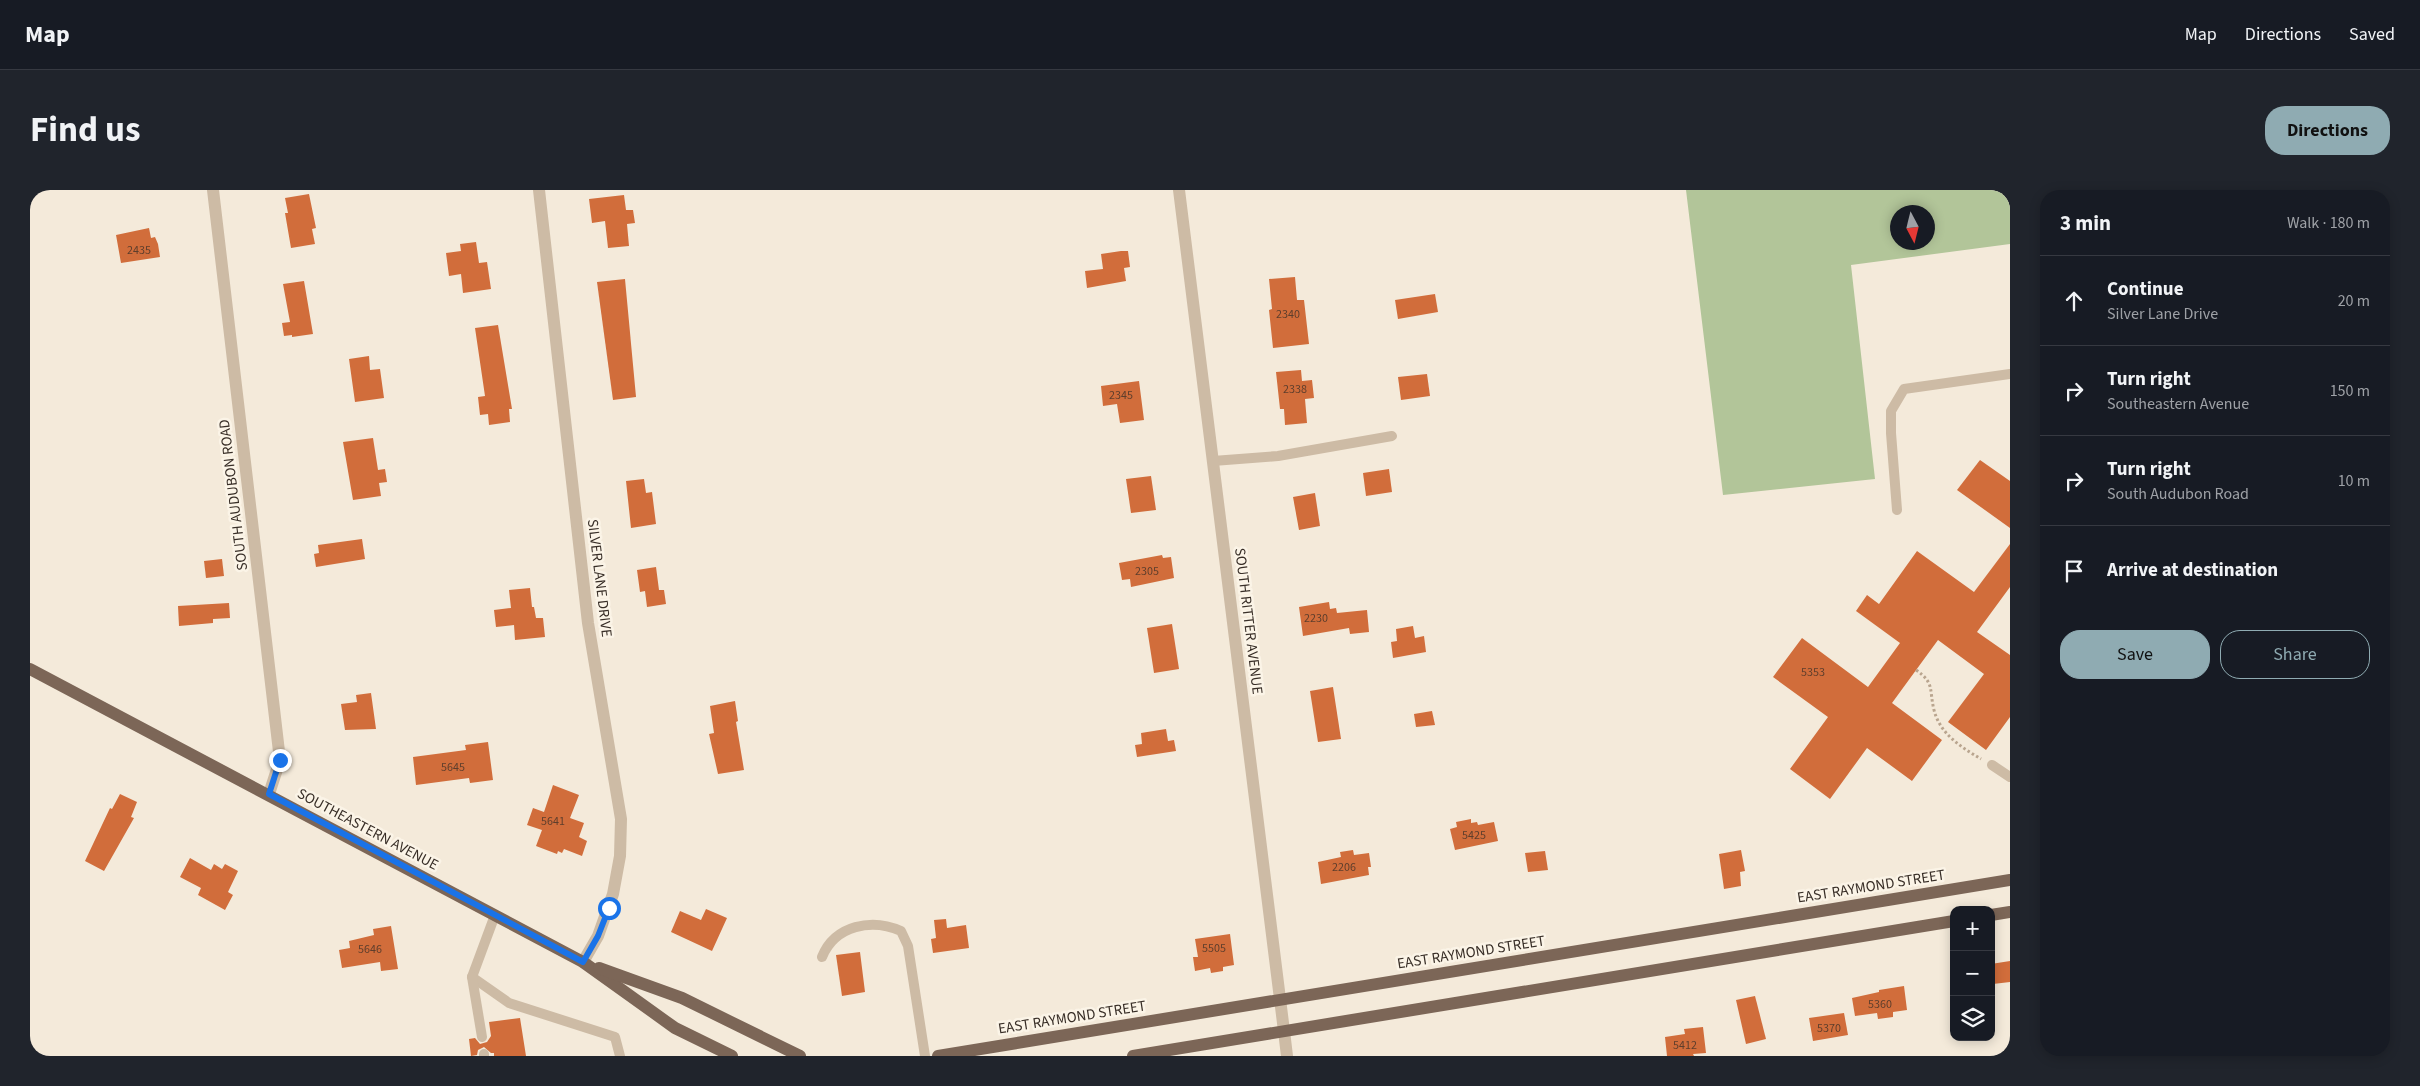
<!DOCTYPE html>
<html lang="en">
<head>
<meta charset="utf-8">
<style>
	:root { --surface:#171b24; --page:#20242c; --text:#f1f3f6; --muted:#9ea1a6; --line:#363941; --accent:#8fabb2 }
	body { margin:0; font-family:"Source Sans 3",sans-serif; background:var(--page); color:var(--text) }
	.controls { position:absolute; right:15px; bottom:15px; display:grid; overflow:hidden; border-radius:10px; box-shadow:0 2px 12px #0003 }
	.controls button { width:45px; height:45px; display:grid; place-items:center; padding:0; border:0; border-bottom:1px solid var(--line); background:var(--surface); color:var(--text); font:25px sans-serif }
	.compass { position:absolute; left:1860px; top:15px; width:45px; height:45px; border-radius:50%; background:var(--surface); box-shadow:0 2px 12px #0003; rotate:173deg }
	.stop { position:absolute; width:15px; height:15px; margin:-11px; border:4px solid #1a73e8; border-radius:50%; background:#fff }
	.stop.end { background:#1a73e8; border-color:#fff; box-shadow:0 1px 5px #0008 }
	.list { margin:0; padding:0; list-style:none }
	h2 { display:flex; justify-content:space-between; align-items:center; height:65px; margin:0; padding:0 20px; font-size:21px }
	h2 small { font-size:16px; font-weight:400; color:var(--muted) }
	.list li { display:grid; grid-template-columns:32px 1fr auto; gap:15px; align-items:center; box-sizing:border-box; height:90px; padding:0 20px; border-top:1px solid var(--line) }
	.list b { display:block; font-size:19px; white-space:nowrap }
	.list p { margin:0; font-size:16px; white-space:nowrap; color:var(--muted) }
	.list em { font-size:16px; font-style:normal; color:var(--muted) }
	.actions { display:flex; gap:10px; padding:15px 20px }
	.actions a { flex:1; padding:11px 0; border:1px solid var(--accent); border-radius:20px; text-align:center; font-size:18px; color:var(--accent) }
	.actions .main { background:var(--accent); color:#111 }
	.icon { flex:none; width:28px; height:28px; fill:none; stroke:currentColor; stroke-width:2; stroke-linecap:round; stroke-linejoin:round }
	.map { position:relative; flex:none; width:1980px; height:866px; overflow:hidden; border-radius:20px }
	header { display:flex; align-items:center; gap:30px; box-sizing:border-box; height:70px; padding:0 25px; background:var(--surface); border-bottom:1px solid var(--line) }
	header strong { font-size:24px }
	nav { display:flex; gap:28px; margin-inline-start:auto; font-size:18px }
	.intro { display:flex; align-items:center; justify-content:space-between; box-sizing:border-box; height:120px; padding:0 30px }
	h1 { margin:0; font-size:35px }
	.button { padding:12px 22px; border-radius:20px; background:var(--accent); color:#111; font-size:18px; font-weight:700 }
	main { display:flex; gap:30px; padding:0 30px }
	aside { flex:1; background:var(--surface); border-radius:20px; box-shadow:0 2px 12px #0003 }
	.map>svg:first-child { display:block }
	.green { fill:#b2c599; fill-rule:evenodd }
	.building { fill:#d16d3b }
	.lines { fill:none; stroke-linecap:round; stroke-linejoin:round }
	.path { stroke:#b9a58f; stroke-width:3; stroke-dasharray:2.5 2.5; stroke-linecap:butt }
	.service { stroke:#cdbba5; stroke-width:10 }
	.minor { stroke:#cdbba5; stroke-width:12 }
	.tertiary { stroke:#cdbba5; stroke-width:12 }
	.primary { stroke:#7c6657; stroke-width:12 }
	.route { stroke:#1a73e8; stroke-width:6 }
	.labels { text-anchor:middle; stroke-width:5; stroke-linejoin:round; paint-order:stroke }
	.number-label { font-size:12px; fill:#5e3e2c }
	.street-label { font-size:15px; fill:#382e27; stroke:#fbf4e7 }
</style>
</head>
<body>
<header>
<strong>Map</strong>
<nav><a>Map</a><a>Directions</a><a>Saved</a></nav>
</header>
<div class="intro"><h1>Find us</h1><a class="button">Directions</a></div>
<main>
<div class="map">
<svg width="1980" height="866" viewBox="0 0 1980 866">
	<rect width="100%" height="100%" fill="#f4eada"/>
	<path class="green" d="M1656,0H1980V54L1821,75L1845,289L1693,305ZM1868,22H1898V52H1868Z"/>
	<g class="building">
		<path d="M279,4L286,38L282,39L285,54L261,58L255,23H258L255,8Z"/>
		<path d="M594,5L596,20H603L605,33L597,34L599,56L578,58L575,31L562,33L559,9Z"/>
		<path d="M119,38L121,48L125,47L128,54L130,67L91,73L86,45Z"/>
		<path d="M446,52L449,73L457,72L461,99L433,103L431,84L419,86L416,63L431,61L430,54Z"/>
		<path d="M1091,61H1098L1100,77L1094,78L1096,91L1057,98L1055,81L1073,79L1071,64Z"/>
		<path d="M1265,87L1267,110H1274L1279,154L1243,158L1239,120L1242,119L1239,89Z"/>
		<path d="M595,89L606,207L583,210L567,92Z"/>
		<path d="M274,91L283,144L262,147V145L254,146L252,133L260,132L253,94Z"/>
		<path d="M1405,104L1408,122L1368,129L1365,110Z"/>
		<path d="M468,135L482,219H479L480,232L459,235L458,224L450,225L448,207L455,206L445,138Z"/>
		<path d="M339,166L340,180L350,179L354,208L325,212L319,169Z"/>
		<path d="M1271,180L1272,191L1282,190L1284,208L1275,209L1277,233L1255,235L1254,219H1250L1246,182Z"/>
		<path d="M1397,184L1400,206L1371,210L1368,187Z"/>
		<path d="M1109,191L1114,230L1090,233L1087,214L1073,216L1071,196Z"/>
		<path d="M343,248L348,280L355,279L357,292L349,293L351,306L323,310L313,252Z"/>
		<path d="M1950,270L1980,291V338L1927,300Z"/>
		<path d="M1359,279L1362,302L1336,306L1333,283Z"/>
		<path d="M1121,286L1126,320L1101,323L1096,289Z"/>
		<path d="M614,289L616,303L622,302L626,334L601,338L596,291Z"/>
		<path d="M1285,303L1290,336L1269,340L1263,307Z"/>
		<path d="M332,349L335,369L286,377L284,364L289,363L288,355Z"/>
		<path d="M1980,354V397L1947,442L1980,465V527L1956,560L1918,532L1954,484L1908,450L1862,513L1912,550L1882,591L1837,558L1800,609L1760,579L1798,527L1743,487L1772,448L1838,497L1870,453L1826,421L1837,405L1849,414L1887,361L1944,402Z"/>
		<path d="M1132,365L1133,368L1141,367L1144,388L1101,397L1100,389L1092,390L1089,373Z"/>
		<path d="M192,369L194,386L176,388L174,371Z"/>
		<path d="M626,377L629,400H634L636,414L617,417L615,401L610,402L607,380Z"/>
		<path d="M500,398L502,417H504L506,428H513L515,447L485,450L484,435L466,437L464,420L481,418L479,400Z"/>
		<path d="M1299,412L1300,419L1306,418L1307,423L1337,420L1339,442L1320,444L1319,438L1273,446L1269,417Z"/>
		<path d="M199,413L200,428L183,429V433L149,436L148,416Z"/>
		<path d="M1142,434L1149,479L1124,483L1117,438Z"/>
		<path d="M1383,436L1385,448L1394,446L1396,462L1363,468L1361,452L1367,451L1366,439Z"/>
		<path d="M1303,497L1311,549L1288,552L1280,501Z"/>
		<path d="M341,503L346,539L315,540L311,514L327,512L326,505Z"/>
		<path d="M705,511L708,531L706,532L714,580L688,584L679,544L684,543L680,516Z"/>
		<path d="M1402,521L1405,535L1386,537L1384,524Z"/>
		<path d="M1136,539L1138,551L1144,550L1146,561L1107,567L1105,555L1112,554L1111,543Z"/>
		<path d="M458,552L463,590L440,593L439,588L386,595L383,567L436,560L435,555Z"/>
		<path d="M523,595L549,605L540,628L554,633L549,647L557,651L552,666L534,659L532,663L528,661L527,664L506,656L512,640L497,635L503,618L514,622Z"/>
		<path d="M90,604L107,612L101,627L104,628L74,681L55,671L80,618L82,619Z"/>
		<path d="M1441,629V633L1447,632L1448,635L1464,632L1468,651L1425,660L1420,639L1427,637L1426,632Z"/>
		<path d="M1323,660L1324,665L1339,663L1341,677H1338L1339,685L1291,694L1288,672L1311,667L1310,662Z"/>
		<path d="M1711,660L1715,681L1710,682L1711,696L1694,699L1689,664Z"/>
		<path d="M1515,661L1518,680L1498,682L1495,663Z"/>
		<path d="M160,668L181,680L184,674L192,679L195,674L208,681L198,702L203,705L195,720L168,705L171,698L150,687Z"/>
		<path d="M676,719L697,728L682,761L641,742L650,721L671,730Z"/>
		<path d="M916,729L917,738L936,735L939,758L903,763L901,749L906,748L904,730Z"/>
		<path d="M361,736L368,779L351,781L350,772L312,778L309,760L320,758L319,751L344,745L343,739Z"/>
		<path d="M1200,744L1204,775L1193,777V781L1181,783L1180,778L1165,781L1163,767H1168L1165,749Z"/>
		<path d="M830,762L835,802L812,806L806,765Z"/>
		<path d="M1980,771V792L1963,794L1961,774Z"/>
		<path d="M1874,796L1877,820L1863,822V827L1848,829L1847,823L1825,826L1822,808L1849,802V800Z"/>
		<path d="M1725,806L1736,849L1716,854L1706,810Z"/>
		<path d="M1814,823L1818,845L1783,851L1779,828Z"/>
		<path d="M490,828L496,866H464V863H461L454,857L448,860L447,865L441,866L439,849L445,848L450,854L457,852L461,846L459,832Z"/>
		<path d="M1673,837L1676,863L1663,864L1664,866H1637L1635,847L1655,844L1654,839Z"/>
	</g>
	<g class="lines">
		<path class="path" d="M1886,480C1905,493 1899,500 1904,520C1910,544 1931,557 1951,569"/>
		<g class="service">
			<path d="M1183,271L1248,266L1362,246"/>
			<path d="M1867,320L1861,243V221L1874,199L1980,184"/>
			<path d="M1962,575L1980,587"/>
			<path d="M465,725L442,787L479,813L585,847L590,866"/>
			<path d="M792,767C805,735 842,728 871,741L878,756L895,866"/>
			<path d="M442,787L452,847"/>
			<path d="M454,864V866"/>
		</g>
		<g class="minor">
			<path d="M183,0L250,570L239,604"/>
			<path d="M509,0L558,433L591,629L590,666L583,704L568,746L553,772"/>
			<path d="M1254,841L1257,866"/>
		</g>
		<path class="tertiary" d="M1149,0L1254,841"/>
		<g class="primary">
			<path d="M0,479L553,772L645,838L702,866"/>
			<path d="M1961,725L1980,722"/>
			<path d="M569,778L652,808L770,866"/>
			<path d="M908,866L1980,690"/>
			<path d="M1103,866L1924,731"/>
		</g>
	</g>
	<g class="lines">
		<path class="route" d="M250,570L239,604L553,772L568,746L579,718"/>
	</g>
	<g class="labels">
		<g class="number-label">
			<text x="109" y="64">2435</text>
			<text x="1258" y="128">2340</text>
			<text x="1265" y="203">2338</text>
			<text x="1091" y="209">2345</text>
			<text x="1117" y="385">2305</text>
			<text x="1286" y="432">2230</text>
			<text x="1783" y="486">5353</text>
			<text x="423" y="581">5645</text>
			<text x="523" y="635">5641</text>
			<text x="1444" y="649">5425</text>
			<text x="1314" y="681">2206</text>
			<text x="1184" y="762">5505</text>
			<text x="340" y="763">5646</text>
			<text x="1850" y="818">5360</text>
			<text x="1799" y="842">5370</text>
			<text x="1655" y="859">5412</text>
		</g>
		<g class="street-label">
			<text transform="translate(203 305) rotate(-97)" y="5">SOUTH AUDUBON ROAD</text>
			<text transform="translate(570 388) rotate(83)" y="5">SILVER LANE DRIVE</text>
			<text transform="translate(1219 431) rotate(83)" y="5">SOUTH RITTER AVENUE</text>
			<text transform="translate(338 639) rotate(28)" y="5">SOUTHEASTERN AVENUE</text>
			<text transform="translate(1841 696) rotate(-9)" y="5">EAST RAYMOND STREET</text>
			<text transform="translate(1441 762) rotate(-9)" y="5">EAST RAYMOND STREET</text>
			<text transform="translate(1042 827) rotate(-9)" y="5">EAST RAYMOND STREET</text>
		</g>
	</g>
</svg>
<div class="controls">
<button>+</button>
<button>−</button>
<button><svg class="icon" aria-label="layers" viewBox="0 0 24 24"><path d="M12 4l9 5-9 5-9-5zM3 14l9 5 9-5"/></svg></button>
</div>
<svg class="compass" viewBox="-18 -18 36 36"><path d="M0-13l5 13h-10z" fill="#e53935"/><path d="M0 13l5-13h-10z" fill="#9ea1a6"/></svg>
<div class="stop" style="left:579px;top:718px"></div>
<div class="stop end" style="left:250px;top:570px"></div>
</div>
<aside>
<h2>3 min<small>Walk · 180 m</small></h2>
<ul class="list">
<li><svg class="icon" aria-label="ahead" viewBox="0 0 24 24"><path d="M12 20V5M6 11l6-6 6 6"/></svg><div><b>Continue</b><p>Silver Lane Drive</p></div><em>20 m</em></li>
<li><svg class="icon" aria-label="right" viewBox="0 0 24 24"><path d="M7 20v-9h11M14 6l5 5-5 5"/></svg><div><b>Turn right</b><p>Southeastern Avenue</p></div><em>150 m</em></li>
<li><svg class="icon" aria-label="right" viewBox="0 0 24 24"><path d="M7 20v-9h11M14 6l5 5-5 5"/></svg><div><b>Turn right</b><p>South Audubon Road</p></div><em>10 m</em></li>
<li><svg class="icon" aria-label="arrive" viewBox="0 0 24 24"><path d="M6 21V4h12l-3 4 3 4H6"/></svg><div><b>Arrive at destination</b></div></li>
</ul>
<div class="actions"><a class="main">Save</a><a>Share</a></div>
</aside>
</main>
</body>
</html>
